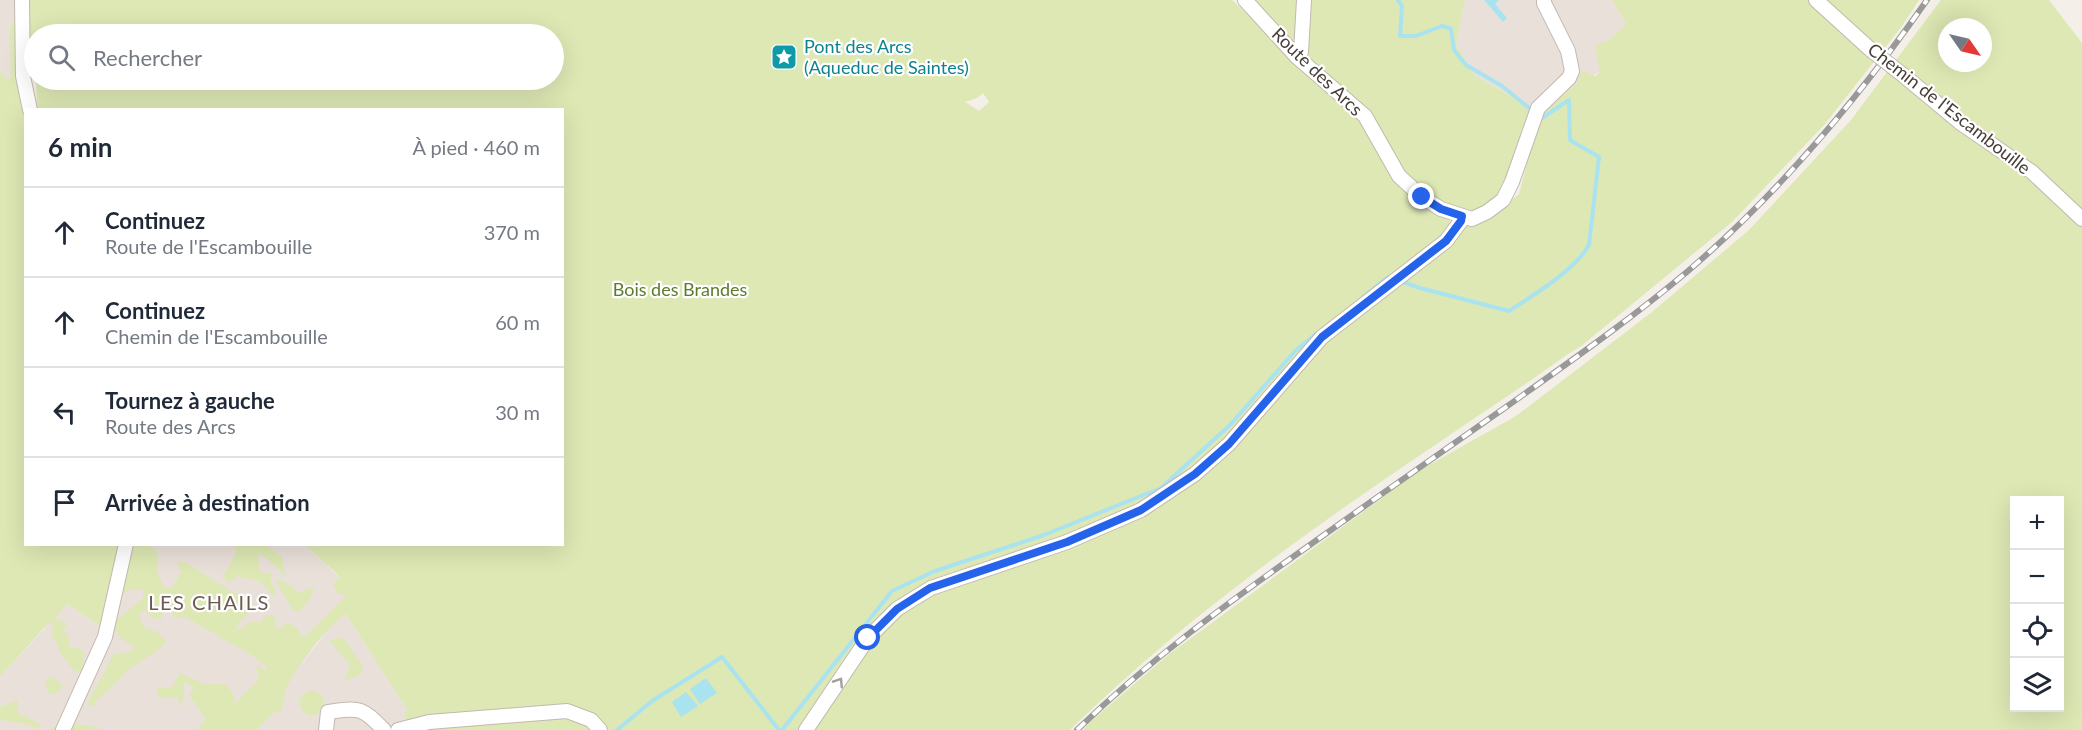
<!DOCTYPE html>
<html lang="fr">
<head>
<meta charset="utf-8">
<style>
	:root { --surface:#fff; --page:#f6f6f7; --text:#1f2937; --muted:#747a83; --line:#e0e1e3 }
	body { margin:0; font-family:Lato,sans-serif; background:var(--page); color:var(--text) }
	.controls { position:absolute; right:18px; bottom:18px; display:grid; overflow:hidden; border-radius:0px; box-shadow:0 6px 24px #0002 }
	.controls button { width:54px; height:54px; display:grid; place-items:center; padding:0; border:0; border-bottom:2px solid var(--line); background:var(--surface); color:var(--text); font:30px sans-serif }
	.compass { position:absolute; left:1938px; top:18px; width:54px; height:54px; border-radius:50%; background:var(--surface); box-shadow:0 6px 24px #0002; rotate:124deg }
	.stop { position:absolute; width:18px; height:18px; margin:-14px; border:4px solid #2563eb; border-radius:50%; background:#fff }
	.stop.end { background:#2563eb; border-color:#fff; box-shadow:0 2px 6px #0008 }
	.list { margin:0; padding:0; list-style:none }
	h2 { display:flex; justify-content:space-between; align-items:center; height:78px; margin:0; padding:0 24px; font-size:26px }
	h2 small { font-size:20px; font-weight:400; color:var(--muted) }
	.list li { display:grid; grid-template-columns:39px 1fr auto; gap:18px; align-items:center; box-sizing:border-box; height:90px; padding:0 24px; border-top:2px solid var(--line) }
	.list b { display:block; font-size:22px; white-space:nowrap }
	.list p { margin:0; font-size:20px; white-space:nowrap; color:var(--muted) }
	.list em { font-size:20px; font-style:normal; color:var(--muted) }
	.icon { flex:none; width:33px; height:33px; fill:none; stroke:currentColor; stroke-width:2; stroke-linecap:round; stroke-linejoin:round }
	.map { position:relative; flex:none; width:2082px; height:730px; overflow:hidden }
	.search { position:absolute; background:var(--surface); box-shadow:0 6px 24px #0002; left:24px; top:24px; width:540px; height:66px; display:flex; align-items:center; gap:15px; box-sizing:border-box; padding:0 21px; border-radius:33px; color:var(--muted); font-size:22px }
	.panel { position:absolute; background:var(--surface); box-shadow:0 6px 24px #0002; left:24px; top:108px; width:540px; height:438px; border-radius:0px }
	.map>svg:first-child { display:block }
	.residential { fill:#e9e0d9 }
	.green { fill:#dde8b4; fill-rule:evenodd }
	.parking { fill:#e4e0df }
	.water { fill:#a9e3f0 }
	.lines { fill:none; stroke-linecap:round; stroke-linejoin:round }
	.stream { stroke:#a9e3f0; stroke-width:4 }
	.minor-casing { stroke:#c3b8b0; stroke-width:16 }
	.minor { stroke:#fff; stroke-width:14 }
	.rail-casing { stroke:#999; stroke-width:6 }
	.rail { stroke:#fff; stroke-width:4; stroke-dasharray:11; stroke-linecap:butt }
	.minor-bridge-casing { stroke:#c3b8b0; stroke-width:16; stroke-linecap:butt }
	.minor-bridge { stroke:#fff; stroke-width:14 }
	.oneway { stroke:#a49e9c }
	.route { stroke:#2563eb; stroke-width:8 }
	.labels { text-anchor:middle; stroke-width:4.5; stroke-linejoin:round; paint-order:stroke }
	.culture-label { font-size:18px; fill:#0d838f; stroke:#fff; text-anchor:start }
	.street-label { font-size:18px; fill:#493e38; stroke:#fff }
	.park-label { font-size:18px; fill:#5c7b2c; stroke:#fff }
	.neighbourhood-label { font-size:20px; letter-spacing:1.5px; fill:#6c5a50; stroke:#fff }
</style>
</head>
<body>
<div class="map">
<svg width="2082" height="730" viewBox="0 0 2082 730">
	<rect width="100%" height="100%" fill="#f5efea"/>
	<g class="residential">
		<path d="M0,0H26L15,74L8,79L0,70Z"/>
		<path d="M1465,0H1612L1626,24L1610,41L1600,72L1577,83L1545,110L1533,109L1474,75L1456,44Z"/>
		<path d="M126,544L305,545L353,590L299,668L332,624L346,614L409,712L405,713L409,730H0V677L67,604L106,630Z"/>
	</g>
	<g class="green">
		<path d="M26,0H1232L1358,119L1387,168L1436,210L1449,218L1452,228L1491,216L1519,194L1527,163L1519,155L1508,183L1492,205L1477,211H1460L1431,198L1408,176L1339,88L1250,0H1465L1456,44L1474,75L1533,109L1545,110L1577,83L1582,70L1595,76L1600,72L1595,45L1610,40L1626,24L1612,0H1919L1902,26L1825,124L1732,222L1580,347C1562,357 1548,369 1531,380C1502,400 1473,419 1444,439C1313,527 1183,619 1070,730H409L404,712L408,711L346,614C326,628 294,668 285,692C283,698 283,705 281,711L274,713L256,730H197L206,719L189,695L194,688L186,682L183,685L184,696L180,708L178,697L158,698V686L170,689L180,673L203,684H226L233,694L235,704L259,678L256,665L265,670L268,667L248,653L187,618H178L173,616L172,606H164L161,620L154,618L144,610L139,614L143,627L158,632L166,642C154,656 139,660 125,673C120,677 117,682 112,687C104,694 98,696 93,707L87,704L114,654L132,652L133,647L122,639L112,627C118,615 133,608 143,598V590H128L112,605L106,630L67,604L54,620L62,621L67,624L62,631L68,633L70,648L77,647L84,652L83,672L74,671L59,651L58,646L52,635L53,621L44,628L0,677V70L8,79L11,77L10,27L13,22L18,26L26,110V544L148,545L157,551V571L164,588H173L181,571L178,562L186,563L254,605L233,632L253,621L260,623L266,615L274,616L276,630L287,623L296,627L303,638L347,595L337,593L333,584L340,577L305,545L562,544V110L37,109L36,80H554V34H34V75L28,51ZM983,93L989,102L979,111L965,102L977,98Z"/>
		<path d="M1941,0H2049L2082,43V730H1083L1090,722L1168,655L1420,470L1516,416L1652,312L1749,230L1851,120ZM1947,27H1983V63H1947ZM2014,500H2060V708H2014Z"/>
		<path d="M236,544L266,545L282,557L285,576L269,560L258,553L259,570L265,574L271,571V581L276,592L274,596C269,593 267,588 263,584C256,579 245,579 237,576L229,583L223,577L236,553Z"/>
		<path d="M274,579L286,583L300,593L306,589L314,588C312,598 305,606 298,612L293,610Z"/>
		<path d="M337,638L344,639L363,666L361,674L345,681L350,665L330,641Z"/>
		<path d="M50,676L62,684L58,693L49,694L45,683Z"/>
		<circle cx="312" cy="703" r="12"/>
		<path d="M18,700L17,712L40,724L39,729L22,723L0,720V707Z"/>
		<path d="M65,721C78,726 90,724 102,730H48Z"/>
	</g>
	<path class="parking" d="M1405,182L1441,209L1419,211L1408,201Z"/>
	<g class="water">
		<path d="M1484,0H1499L1495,4L1507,18L1503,22Z"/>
		<path d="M706,678L717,693L700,704L690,689Z"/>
		<path d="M686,692L698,706L681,717L672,702Z"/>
	</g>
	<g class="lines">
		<g class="stream">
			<path d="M1398,0L1402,6L1400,36H1416L1442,26L1451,29L1454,50L1466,65L1502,86L1534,112"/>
			<path d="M1400,281L1420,288L1509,311C1534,295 1575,270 1589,245L1599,157L1570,140L1569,100L1542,118L1540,116"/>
			<path d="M1363,297L1388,277L1393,279"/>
			<path d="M617,730L652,701L722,657L779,730"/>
			<path d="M782,730L892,591L935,571L1044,535L1161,488L1230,425L1296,350L1317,333"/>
		</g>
		<g class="minor-casing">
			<g id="minor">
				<path d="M22,0L23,76L30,110"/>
				<path d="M1245,0L1297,57L1365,116L1399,176L1422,197L1441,209L1472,219L1487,212L1503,200L1512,182L1538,108L1569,78L1572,71L1568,51L1544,3V0"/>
				<path d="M1816,0L1871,50"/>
				<path d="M1297,57L1301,52L1304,0"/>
				<path d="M1903,75L1962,124L2032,172L2082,219"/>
				<path d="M63,730L105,637L126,544"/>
				<path d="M326,730L328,712C359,708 361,706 384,730"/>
				<path d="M398,730L429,722L567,711L591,720L600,730"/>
				<path d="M806,730L868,638L897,609L931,588L1067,542L1141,510L1195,474L1229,444L1322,337L1446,241L1461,221L1462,216"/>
			</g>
		</g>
		<use href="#minor" class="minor"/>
		<g class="rail-casing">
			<path id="rail" d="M1077,730C1148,661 1226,604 1307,547C1373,500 1440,453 1506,407C1568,363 1630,320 1688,271C1780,192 1858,99 1927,0"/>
		</g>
		<use href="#rail" class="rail"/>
		<g class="minor-bridge-casing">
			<path id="minor-bridge" d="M1871,50L1903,75"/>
		</g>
		<use href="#minor-bridge" class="minor-bridge"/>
	</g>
	<defs><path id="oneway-chevron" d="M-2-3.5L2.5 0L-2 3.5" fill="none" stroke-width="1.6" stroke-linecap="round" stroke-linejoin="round" transform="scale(1.5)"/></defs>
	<use class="oneway" href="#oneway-chevron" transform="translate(839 682) rotate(-57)"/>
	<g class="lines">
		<path class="route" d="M868,638L897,609L930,588L1067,542L1141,510L1195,474L1229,444L1322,337L1446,241L1461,221L1462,216L1441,209L1422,197"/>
	</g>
	<defs>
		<g id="sight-square" transform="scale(1.35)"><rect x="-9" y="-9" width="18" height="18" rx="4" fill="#0f9aa8" stroke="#fff"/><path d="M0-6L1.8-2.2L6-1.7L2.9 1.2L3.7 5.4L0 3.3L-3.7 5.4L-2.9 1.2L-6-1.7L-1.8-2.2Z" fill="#fff"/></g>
	</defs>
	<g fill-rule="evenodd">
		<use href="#sight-square" x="784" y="57"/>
	</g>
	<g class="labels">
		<g class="culture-label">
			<text x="804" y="53">Pont des Arcs<tspan x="804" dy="21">(Aqueduc de Saintes)</tspan></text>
		</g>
		<g class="street-label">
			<text transform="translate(1317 72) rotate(44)" y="6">Route des Arcs</text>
			<text transform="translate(1949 109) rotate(38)" y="6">Chemin de l'Escambouille</text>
		</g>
		<g class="park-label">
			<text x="680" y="296">Bois des Brandes</text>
		</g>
		<g class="neighbourhood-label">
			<text x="209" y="610">LES CHAILS</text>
		</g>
	</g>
</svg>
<div class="controls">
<button>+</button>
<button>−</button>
<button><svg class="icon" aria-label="locate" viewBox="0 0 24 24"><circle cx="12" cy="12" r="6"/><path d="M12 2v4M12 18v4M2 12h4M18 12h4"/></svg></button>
<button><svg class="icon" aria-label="layers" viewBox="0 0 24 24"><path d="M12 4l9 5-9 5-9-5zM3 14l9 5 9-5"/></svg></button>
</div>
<svg class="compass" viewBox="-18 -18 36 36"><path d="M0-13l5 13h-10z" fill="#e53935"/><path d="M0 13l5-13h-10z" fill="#747a83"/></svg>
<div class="stop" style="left:868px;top:638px"></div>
<div class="stop end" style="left:1422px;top:197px"></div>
<div class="search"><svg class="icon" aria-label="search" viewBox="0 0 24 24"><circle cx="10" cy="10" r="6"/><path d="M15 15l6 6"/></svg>Rechercher</div>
<section class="panel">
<h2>6 min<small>À pied · 460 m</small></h2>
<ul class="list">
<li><svg class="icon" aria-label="ahead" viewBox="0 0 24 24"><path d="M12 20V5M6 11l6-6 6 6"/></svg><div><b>Continuez</b><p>Route de l'Escambouille</p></div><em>370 m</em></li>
<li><svg class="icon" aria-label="ahead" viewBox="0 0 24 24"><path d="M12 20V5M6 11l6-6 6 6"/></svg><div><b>Continuez</b><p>Chemin de l'Escambouille</p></div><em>60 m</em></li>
<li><svg class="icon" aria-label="left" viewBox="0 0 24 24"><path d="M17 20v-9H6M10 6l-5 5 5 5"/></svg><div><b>Tournez à gauche</b><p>Route des Arcs</p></div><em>30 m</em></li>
<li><svg class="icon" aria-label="arrive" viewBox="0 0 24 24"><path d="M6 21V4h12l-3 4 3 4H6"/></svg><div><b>Arrivée à destination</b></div></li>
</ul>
</section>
</div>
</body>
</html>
